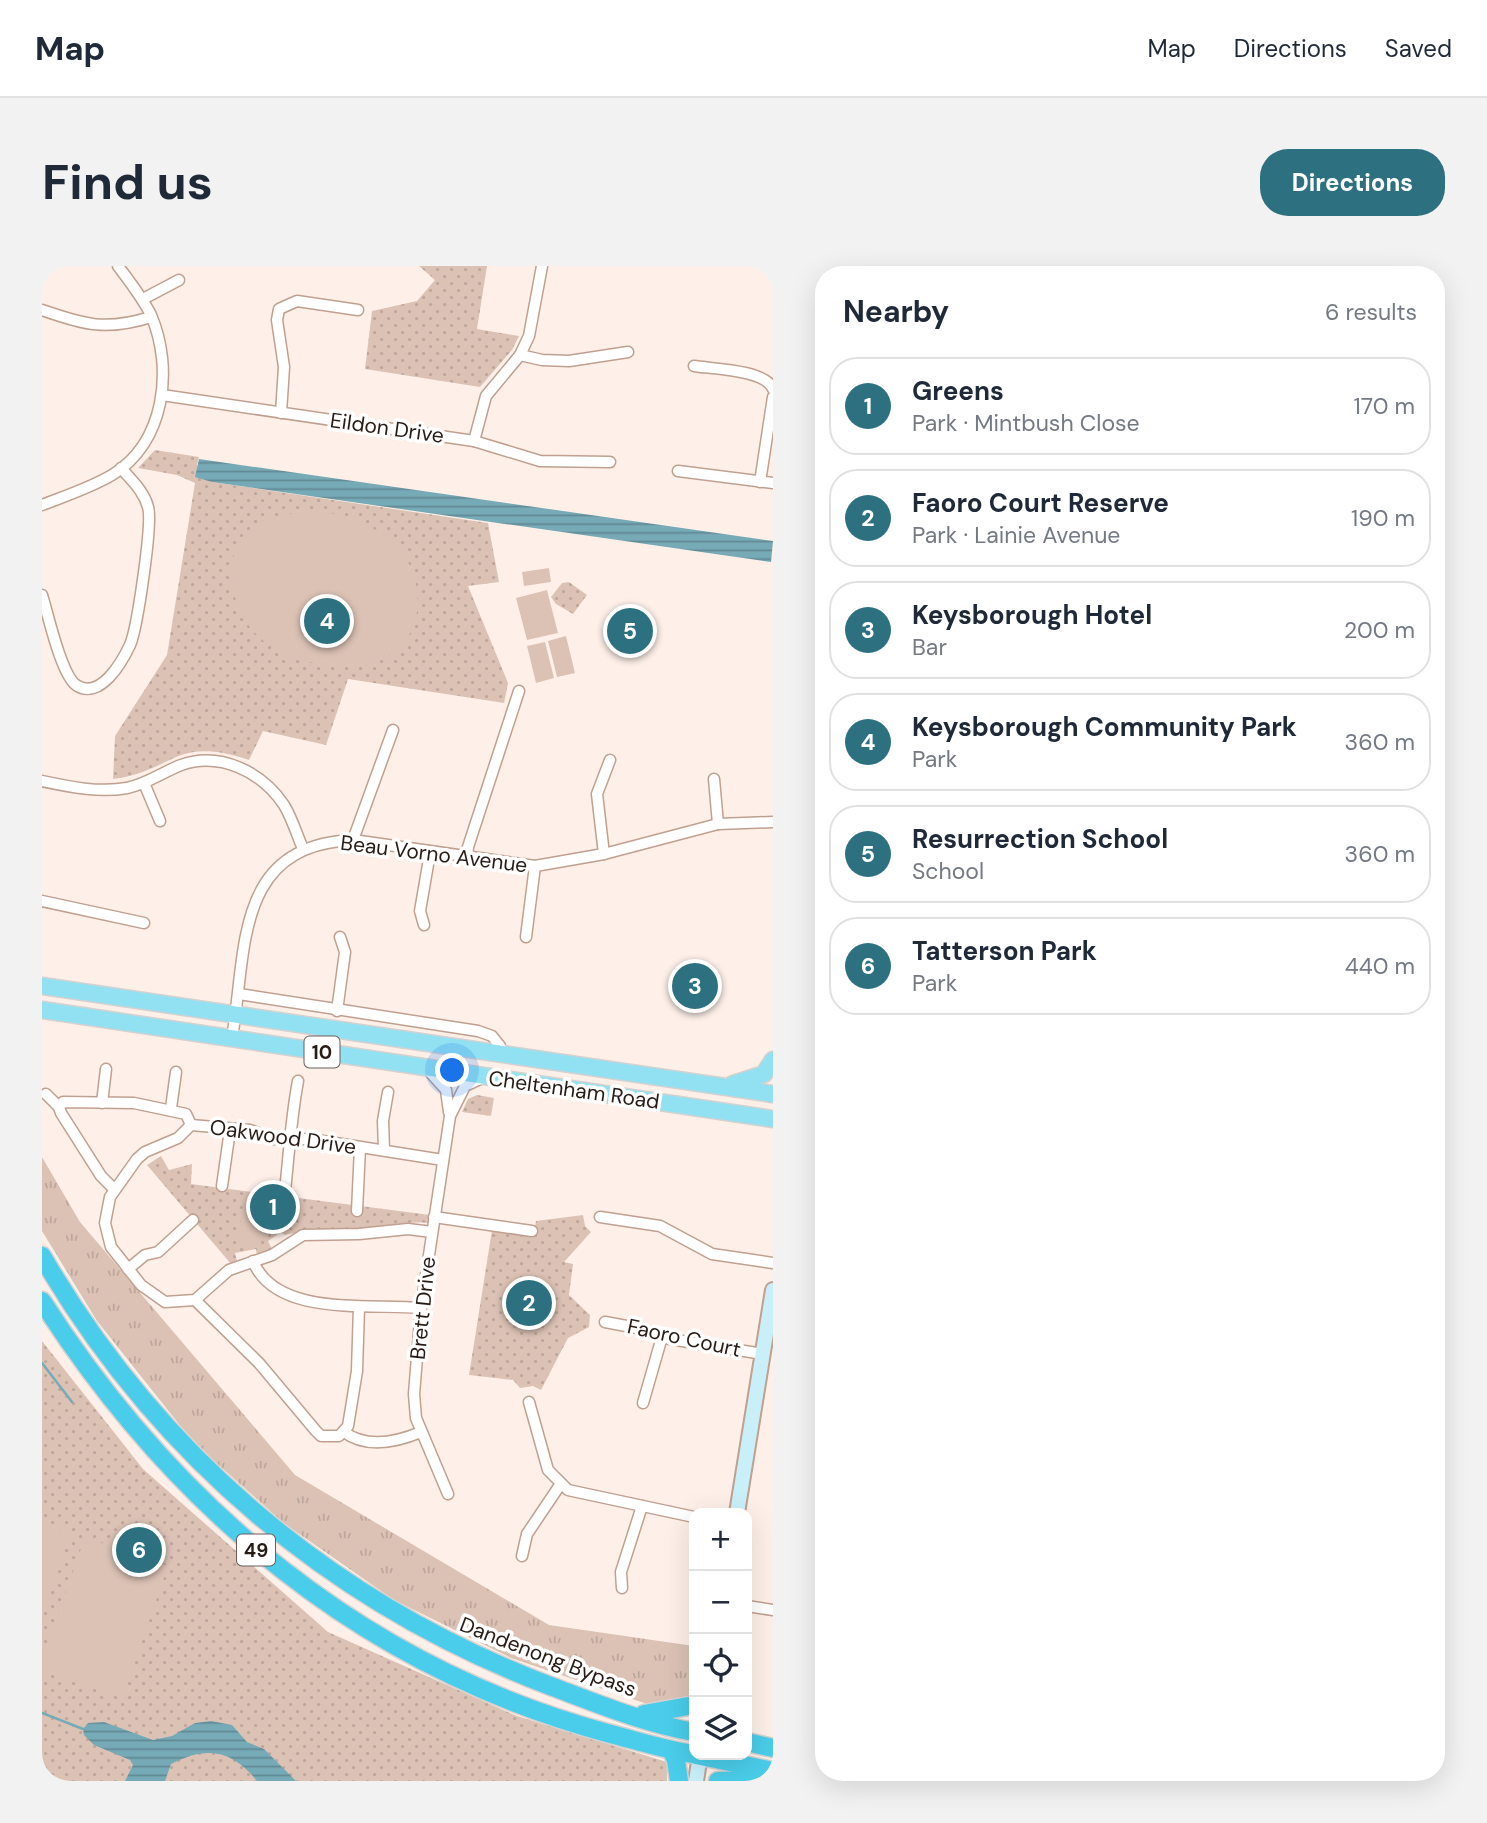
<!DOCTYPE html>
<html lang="en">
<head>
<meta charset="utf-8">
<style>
	:root { --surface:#fff; --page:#f2f2f3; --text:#1f2937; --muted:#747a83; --line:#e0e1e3; --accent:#2d7181 }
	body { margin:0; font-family:"DM Sans",sans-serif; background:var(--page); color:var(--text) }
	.controls { position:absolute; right:21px; bottom:21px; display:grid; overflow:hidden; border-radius:14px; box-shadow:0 7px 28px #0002 }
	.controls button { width:63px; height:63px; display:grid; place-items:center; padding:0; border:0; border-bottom:2px solid var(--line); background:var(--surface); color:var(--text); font:35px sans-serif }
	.you { position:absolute; left:411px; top:805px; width:24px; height:24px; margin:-18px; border:5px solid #fff; border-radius:50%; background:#1a73e8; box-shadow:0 0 0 10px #1a73e833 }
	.badge { display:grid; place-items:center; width:46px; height:46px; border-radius:50%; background:var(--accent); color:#fff; font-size:23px; font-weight:700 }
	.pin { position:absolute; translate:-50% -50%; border:4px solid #fff; box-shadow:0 2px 7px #0006 }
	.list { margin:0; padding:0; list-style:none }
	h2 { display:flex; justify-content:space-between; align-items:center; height:91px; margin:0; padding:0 28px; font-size:30px }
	h2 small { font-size:23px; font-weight:400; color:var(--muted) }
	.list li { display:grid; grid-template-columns:46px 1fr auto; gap:21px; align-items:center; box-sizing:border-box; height:98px; margin:0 14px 14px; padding:0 14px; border:2px solid var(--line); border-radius:28px }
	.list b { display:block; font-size:26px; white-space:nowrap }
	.list p { margin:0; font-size:23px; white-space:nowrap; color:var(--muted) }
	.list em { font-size:23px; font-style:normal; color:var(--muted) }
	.icon { flex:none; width:38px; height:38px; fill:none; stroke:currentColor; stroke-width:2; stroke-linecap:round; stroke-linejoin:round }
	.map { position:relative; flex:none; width:731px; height:1515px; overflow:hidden; border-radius:28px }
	header { display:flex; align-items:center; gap:42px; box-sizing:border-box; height:98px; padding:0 35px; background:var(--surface); border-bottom:2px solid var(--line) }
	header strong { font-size:33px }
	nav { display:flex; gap:38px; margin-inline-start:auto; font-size:24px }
	.intro { display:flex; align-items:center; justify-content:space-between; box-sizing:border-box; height:168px; padding:0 42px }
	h1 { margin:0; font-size:49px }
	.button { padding:18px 32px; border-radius:28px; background:var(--accent); color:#fff; font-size:24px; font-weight:700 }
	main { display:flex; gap:42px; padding:0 42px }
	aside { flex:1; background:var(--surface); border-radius:28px; box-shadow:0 7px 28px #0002 }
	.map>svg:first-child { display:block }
	.grass { fill:url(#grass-tufts) }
	.park { fill:url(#park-dots) }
	.pitch { fill:#dcc2b5 }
	.water { fill:url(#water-rules) }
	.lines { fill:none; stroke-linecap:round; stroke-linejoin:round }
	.stream { stroke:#76aab7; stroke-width:2.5 }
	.street-casing { stroke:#c0a090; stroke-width:13 }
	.secondary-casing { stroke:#c0a090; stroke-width:18 }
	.primary-casing { stroke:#d4d1d0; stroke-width:19 }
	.highway-casing { stroke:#d4d1d0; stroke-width:21 }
	.street { stroke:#fff; stroke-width:10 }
	.secondary { stroke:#c9f0f9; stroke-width:14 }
	.primary { stroke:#92e1f2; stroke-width:16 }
	.highway { stroke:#4acdea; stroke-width:18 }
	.labels { text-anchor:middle; stroke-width:7; stroke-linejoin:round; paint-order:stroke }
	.shield { fill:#fff; stroke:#685f5b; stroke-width:2 }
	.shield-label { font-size:19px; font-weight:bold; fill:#271b15 }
	.street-label { font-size:21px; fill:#271b15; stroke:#fff }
</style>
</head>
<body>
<header>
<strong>Map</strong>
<nav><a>Map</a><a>Directions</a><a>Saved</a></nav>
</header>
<div class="intro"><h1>Find us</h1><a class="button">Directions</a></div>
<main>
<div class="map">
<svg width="731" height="1515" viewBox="0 0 731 1515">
	<defs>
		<pattern id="grass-tufts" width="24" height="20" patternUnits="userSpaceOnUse" patternTransform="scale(1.75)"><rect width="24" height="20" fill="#dcc2b5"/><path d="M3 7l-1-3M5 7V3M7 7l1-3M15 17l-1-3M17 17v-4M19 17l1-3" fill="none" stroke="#bda69b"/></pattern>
		<pattern id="park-dots" width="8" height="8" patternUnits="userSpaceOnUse" patternTransform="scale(1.75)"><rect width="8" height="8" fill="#dcc2b5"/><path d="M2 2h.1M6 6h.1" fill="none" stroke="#bda69b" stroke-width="1.8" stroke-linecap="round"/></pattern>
		<pattern id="water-rules" width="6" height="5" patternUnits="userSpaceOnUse" patternTransform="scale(1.75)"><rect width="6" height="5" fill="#76aab7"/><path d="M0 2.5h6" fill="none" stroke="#618a94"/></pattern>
	</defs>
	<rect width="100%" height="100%" fill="#fef0e9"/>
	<path class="grass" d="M0,891L38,956L253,1209L507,1359L652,1380V1432L608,1439L469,1392L352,1334L243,1258L171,1194L140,1162L55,1055L0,965Z"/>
	<g class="park">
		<path d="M377,0H445L435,63L477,70L470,84L438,121L323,103L330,45L375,35L393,14Z"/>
		<path d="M113,184L157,191L155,199L170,216L446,257L457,316L426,320L466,417L462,437L306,413L284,479L221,465L207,494C132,469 133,505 71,513L73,470L125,389L153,217L135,209L96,202Z"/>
		<path d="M527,316L545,329L531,348L514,338L509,331L520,317Z"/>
		<path d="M435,829L452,832L449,850L420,846L426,833Z"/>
		<path d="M119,890L127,904L150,898L149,918L388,949L386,957C365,955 347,960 326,962C298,964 271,962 243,969L239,966L226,975L230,983L215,989L214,983L193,987L195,995L189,998L105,899Z"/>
		<path d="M541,949L543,960L549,966L522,996L531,998L527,1029L548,1049L547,1061L526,1072L499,1124L491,1120L478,1122L471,1114L427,1109L450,964L492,969L494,955Z"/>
		<path d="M0,1075L101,1203L286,1366L475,1450L625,1496V1515H0Z"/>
	</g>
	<g class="pitch">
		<path d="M269,245C298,247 325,255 348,274C391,310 385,389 323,398C259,407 189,378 190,305C190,287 197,270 213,259C229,249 250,247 269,245Z"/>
		<path d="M507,302L509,316L482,320L480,306Z"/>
		<path d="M505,324L516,367L485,374L474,332Z"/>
		<path d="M524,370L533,407L515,411L506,375Z"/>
		<path d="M503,376L512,412L494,417L485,380Z"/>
		<path d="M202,932L225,936L218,981L195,977Z"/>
		<path d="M0,1256L29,1266L0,1349Z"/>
		<path d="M43,1271L126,1300L80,1432L0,1404V1394Z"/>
	</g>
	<g class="water">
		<path d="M157,193L731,275L729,296L170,216L153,211Z"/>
		<path d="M169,1455L190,1459L205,1476L222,1483L254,1515H215C189,1483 164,1480 129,1498L123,1515H83L91,1499L88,1494L52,1479L42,1469L41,1463L46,1457L62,1456L111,1474L130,1470L153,1457Z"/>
	</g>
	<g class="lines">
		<g class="stream">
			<path d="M0,1097L30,1136"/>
			<path d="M0,1447L41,1463"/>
		</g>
		<g class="street-casing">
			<g id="street">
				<path d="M728,0H731"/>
				<path d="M101,33L137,14"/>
				<path d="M0,44C43,59 64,65 109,51"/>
				<path d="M478,89L500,94L527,95L586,86"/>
				<path d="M652,100C672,103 724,104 731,123"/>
				<path d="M120,129L432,175L498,195L568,196"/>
				<path d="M239,147L242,101L235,54L237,43L255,35L316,44"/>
				<path d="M432,175L444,130L478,89L487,70L500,0"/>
				<path d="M636,205L731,217"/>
				<path d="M718,216L731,131"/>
				<path d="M0,239C23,230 48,222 70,209C123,177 132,103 109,49C100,31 88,16 76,0"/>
				<path d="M0,329C6,348 19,408 34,419C58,435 80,396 88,379C95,363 111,257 106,241C102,225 89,214 79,202"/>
				<path d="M672,513L676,558"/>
				<path d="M0,515C28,521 57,527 85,522C105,518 121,506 139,499C178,485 220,506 242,539C250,552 255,569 261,583"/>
				<path d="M102,517L118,555"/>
				<path d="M311,574L351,464"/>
				<path d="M562,588L555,528L568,494"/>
				<path d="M425,592L426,581L477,425"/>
				<path d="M0,635L102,657"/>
				<path d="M382,659L378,645L388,587"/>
				<path d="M484,671L493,600"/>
				<path d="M197,728L436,765L450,770L458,780V788"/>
				<path d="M295,745L303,686L298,671"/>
				<path d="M190,772C205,683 192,579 311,574L493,600L562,588L676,558L731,556"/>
				<path d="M385,803L404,824L407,846"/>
				<path d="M4,828L17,841"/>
				<path d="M60,837L64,803"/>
				<path d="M129,842L134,806"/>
				<path d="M342,884L341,855L346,826"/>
				<path d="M180,920L188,864"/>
				<path d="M72,923L59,910L19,847L17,841L21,836L92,837L144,848L149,859"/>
				<path d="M243,925C247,888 249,852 256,815"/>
				<path d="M315,945L318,882"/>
				<path d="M392,951L490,965"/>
				<path d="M558,951L618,960L670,988L731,997"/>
				<path d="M390,966L366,963L317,968L261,969L230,989L187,1004L153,1034L123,1036L99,1019L69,981L63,957L68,931L95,893L103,886L136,872L149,859L208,864L232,873H268L401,894"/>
				<path d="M211,995C234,1052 329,1037 379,1042"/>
				<path d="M86,1003L103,989L116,986L151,954"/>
				<path d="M153,1034L217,1097L274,1165L279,1170H297L306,1160L315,1105L317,1041"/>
				<path d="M563,1056L595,1062L628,1073L721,1088"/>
				<path d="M487,1136L506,1204L526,1224L652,1251"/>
				<path d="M601,1137L620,1071"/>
				<path d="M302,1166C325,1183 355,1176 379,1166"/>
				<path d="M406,1228L374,1152L372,1128L379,1042L408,850L423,820L440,812"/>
				<path d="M480,1290L485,1268L518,1219"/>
				<path d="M580,1322L579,1306L600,1240"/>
				<path d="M705,1340L731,1344"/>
			</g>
		</g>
		<g class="secondary-casing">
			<g id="secondary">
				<path d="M695,1247L731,1024"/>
				<path d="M654,1515L658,1489"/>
			</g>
		</g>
		<g class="primary-casing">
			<g id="primary">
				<path d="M0,720L731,828"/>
				<path d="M0,744L731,853"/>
				<path d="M691,818L722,808L731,794"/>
			</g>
		</g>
		<g class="highway-casing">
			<g id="highway">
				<path d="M0,990C117,1191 293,1339 511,1421C556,1438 605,1458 652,1466"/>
				<path d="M0,1035C134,1244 322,1401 565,1467C593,1474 623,1484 652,1488"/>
				<path d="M602,1448L652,1439"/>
				<path d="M705,1476L731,1482"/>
				<path d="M629,1484L634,1494L637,1515"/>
				<path d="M654,1489L731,1505"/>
				<path d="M676,1515L731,1513"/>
			</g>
		</g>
		<use href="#street" class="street"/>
		<use href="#secondary" class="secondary"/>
		<use href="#primary" class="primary"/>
		<use href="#highway" class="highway"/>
	</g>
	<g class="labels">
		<g class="shield">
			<rect x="262.5" y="770.5" width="35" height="31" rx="5"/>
			<rect x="195" y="1268.5" width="38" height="31" rx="5"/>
		</g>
		<g class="shield-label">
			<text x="280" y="793">10</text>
			<text x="214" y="1291">49</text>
		</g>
		<g class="street-label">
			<text transform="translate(345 162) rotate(8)" y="7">Eildon Drive</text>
			<text transform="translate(392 588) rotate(7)" y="7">Beau Vorno Avenue</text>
			<text transform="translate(532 824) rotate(8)" y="7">Cheltenham Road</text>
			<text transform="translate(241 871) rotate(8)" y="7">Oakwood Drive</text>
			<text transform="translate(381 1042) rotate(-84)" y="7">Brett Drive</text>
			<text transform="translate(642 1072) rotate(12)" y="7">Faoro Court</text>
			<text transform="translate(506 1391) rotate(21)" y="7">Dandenong Bypass</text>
		</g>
	</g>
</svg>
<div class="controls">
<button>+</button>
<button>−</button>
<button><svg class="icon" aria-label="locate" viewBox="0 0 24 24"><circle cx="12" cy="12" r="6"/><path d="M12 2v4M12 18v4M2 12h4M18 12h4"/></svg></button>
<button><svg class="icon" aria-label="layers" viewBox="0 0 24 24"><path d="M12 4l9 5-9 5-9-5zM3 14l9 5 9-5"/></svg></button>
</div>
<div class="you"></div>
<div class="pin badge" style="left:231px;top:941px">1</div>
<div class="pin badge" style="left:487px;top:1037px">2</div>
<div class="pin badge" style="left:653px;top:720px">3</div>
<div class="pin badge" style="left:285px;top:355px">4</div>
<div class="pin badge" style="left:588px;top:365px">5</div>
<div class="pin badge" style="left:97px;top:1284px">6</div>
</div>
<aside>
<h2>Nearby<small>6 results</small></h2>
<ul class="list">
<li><span class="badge">1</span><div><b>Greens</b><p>Park · Mintbush Close</p></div><em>170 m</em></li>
<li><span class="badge">2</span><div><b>Faoro Court Reserve</b><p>Park · Lainie Avenue</p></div><em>190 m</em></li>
<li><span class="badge">3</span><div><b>Keysborough Hotel</b><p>Bar</p></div><em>200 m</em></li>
<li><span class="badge">4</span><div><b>Keysborough Community Park</b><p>Park</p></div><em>360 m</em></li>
<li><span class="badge">5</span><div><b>Resurrection School</b><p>School</p></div><em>360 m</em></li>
<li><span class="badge">6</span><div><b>Tatterson Park</b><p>Park</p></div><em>440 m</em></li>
</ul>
</aside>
</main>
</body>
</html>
